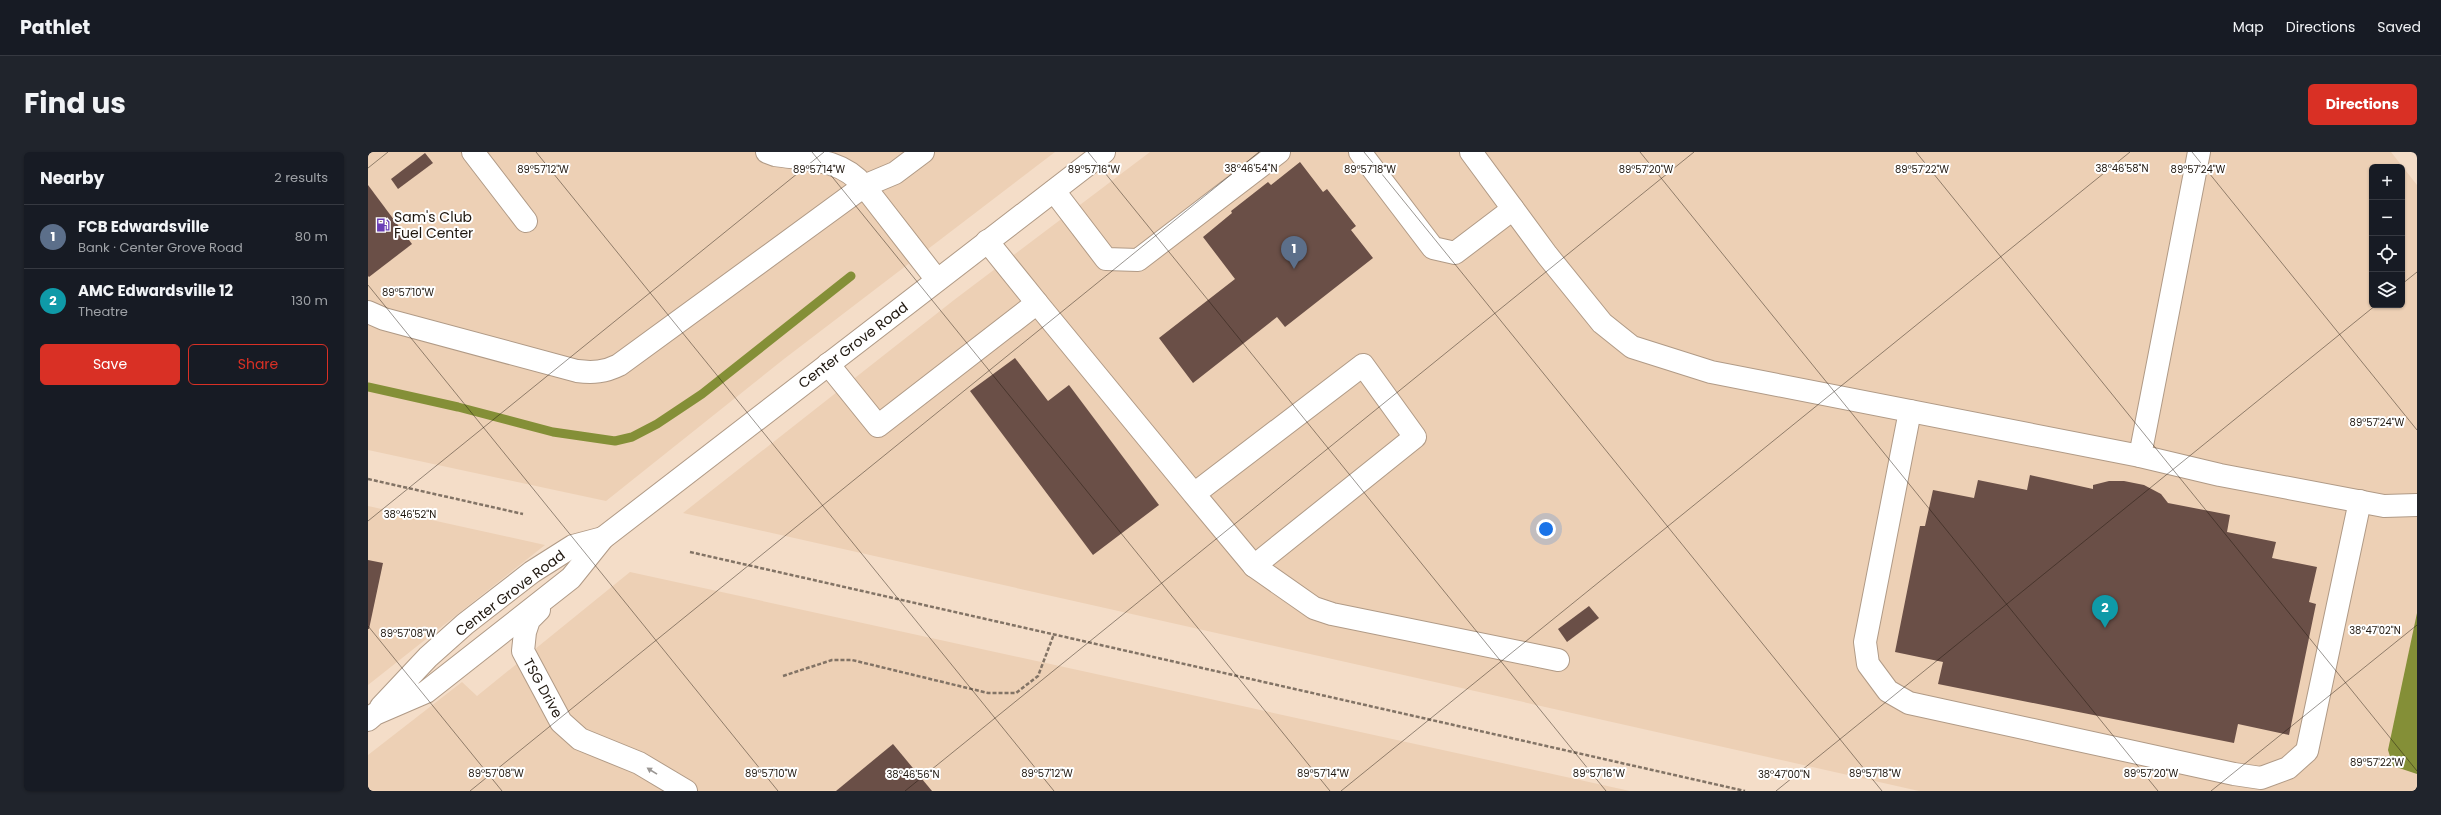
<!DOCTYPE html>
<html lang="en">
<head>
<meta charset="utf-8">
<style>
	:root { --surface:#171b24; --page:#20242c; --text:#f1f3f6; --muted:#9ea1a6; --line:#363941; --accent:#d93025 }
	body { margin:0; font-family:Poppins,sans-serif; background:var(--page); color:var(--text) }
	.controls { position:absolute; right:12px; top:12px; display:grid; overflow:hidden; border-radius:6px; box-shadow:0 1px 3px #0004 }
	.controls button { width:36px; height:36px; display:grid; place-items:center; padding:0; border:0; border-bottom:1px solid var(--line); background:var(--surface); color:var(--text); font:20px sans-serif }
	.you { position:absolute; left:1178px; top:377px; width:14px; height:14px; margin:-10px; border:3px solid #fff; border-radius:50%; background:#1a73e8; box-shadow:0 0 0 6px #1a73e833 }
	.badge { display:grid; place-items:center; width:26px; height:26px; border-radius:50%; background:var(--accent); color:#fff; font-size:13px; font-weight:700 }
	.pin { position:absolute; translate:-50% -33px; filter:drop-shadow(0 1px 2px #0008) }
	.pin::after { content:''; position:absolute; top:21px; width:14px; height:12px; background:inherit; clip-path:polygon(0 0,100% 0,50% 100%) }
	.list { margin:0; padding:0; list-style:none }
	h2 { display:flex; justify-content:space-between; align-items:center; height:52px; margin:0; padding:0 16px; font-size:17px }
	h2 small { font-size:13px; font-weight:400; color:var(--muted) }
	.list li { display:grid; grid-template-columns:26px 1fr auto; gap:12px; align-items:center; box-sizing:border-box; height:64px; padding:0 16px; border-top:1px solid var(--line) }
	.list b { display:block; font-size:15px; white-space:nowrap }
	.list p { margin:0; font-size:13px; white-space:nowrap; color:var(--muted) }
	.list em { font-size:13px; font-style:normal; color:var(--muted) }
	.actions { display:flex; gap:8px; padding:12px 16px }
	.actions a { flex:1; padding:9px 0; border:1px solid var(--accent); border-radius:6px; text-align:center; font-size:14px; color:var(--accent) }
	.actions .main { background:var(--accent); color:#fff }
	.icon { flex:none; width:22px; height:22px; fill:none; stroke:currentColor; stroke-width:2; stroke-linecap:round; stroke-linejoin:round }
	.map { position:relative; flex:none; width:2049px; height:639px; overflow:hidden; border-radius:6px }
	header { display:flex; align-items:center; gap:24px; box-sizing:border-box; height:56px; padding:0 20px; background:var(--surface); border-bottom:1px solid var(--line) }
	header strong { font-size:19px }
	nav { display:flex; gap:22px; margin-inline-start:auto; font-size:14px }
	.intro { display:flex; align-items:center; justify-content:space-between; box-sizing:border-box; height:96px; padding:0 24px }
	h1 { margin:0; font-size:28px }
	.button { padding:10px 18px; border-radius:6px; background:var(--accent); color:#fff; font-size:14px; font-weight:700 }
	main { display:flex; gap:24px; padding:0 24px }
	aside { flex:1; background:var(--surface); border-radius:6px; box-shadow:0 1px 3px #0004 }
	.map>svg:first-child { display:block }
	.built { fill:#edd0b5; fill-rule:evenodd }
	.water { fill:#848f37 }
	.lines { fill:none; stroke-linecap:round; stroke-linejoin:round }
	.stream { stroke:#848f37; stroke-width:9 }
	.building { fill:#6a4f47 }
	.minor-casing { stroke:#b09a86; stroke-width:24 }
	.path { stroke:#827365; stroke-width:2.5; stroke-dasharray:4 2; stroke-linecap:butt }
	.minor { stroke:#fff; stroke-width:22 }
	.oneway { fill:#9a9693 }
	.ticks { fill:none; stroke:#1e160e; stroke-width:1; stroke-opacity:0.45 }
	.labels { text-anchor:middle; stroke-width:4; stroke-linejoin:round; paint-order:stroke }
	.poi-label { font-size:14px; fill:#1e160e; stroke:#fff; text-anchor:start }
	.street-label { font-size:14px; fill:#1e160e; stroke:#fff }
	.ticks-label { font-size:10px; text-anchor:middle; fill:#1e160e; stroke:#fff; stroke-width:4; stroke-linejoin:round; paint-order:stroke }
</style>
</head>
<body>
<header>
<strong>Pathlet</strong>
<nav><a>Map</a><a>Directions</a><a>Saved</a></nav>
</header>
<div class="intro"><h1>Find us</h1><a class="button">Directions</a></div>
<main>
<aside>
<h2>Nearby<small>2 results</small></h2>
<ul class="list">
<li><span class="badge" style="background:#5c6f8a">1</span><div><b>FCB Edwardsville</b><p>Bank · Center Grove Road</p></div><em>80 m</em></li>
<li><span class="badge" style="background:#0f9aa8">2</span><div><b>AMC Edwardsville 12</b><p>Theatre</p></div><em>130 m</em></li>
</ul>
<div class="actions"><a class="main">Save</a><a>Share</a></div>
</aside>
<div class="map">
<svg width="2049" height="639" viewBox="0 0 2049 639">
	<rect width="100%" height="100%" fill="#f4ddc8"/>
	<g class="built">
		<path d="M0,0H687L416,207L238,349L0,298Z"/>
		<path d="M782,0H2023L2049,33V639H1551L315,361L586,148ZM2004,15H2034V153H2004Z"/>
		<path d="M0,354L177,393L0,533Z"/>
		<path d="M262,420L1262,639H0V603L94,530L109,544Z"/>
	</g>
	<path class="water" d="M2049,461V622L2025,614L2020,598Z"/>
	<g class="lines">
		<path class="stream" d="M0,235L90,255L185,280L247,289L264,285L289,272L334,242L483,124"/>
	</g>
	<g class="building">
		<path d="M57,1L65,11L30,37L23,27Z"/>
		<path d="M932,10L955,40L959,37L988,74L983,78L1005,106L917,175L909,165L825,231L791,186L867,127L835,85L864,61L863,59L900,30L903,33Z"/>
		<path d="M0,33L44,92L1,125L0,124Z"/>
		<path d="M647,206L680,249L701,233L791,353L725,403L602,239Z"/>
		<path d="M1662,323L1725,337V333L1741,329H1756L1776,333L1793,342L1800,351L1862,363L1859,380L1908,390L1904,406L1949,415L1941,450L1948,452L1921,583L1870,572L1866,591L1570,532L1575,510L1527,500L1552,374H1557L1565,338L1606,346L1610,328L1659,338Z"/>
		<path d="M0,408L15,411L1,477H0Z"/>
		<path d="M1221,454L1231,466L1199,490L1190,477Z"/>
		<path d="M525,592L564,639H468Z"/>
	</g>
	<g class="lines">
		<g class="minor-casing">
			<g id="minor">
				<path d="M105,0L158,69"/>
				<path d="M399,0L407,3C440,8 473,6 496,34L569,128"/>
				<path d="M992,0L1065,96L1087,101L1145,57"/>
				<path d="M1103,0L1179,103L1234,171L1264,195L1343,220L1772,304"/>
				<path d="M1831,0L1772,304L1852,323L2016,354L2049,353"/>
				<path d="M686,39L738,107L770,108L911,0"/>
				<path d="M669,151L826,342L995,213L1047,285L886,414L826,342"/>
				<path d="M0,160L16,167L209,219C225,221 237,220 251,213L496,34L527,21L555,0"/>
				<path d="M460,212L510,274L669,151L619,89"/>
				<path d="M1542,259L1497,490L1500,512L1520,539L1541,551L1866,622L1893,626L1920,616L1939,599L1992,349"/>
				<path d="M886,414L946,456L964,462L1190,508"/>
				<path d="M171,458L161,468L157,480L155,499L193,570L212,587L271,611L318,639"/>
				<path d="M13,555L60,505L97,472L164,420L205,394L235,386"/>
				<path d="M0,568L7,562L58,540L203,426L235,386L736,0"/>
			</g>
		</g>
		<g class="path">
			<path d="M0,327L155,362"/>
			<path d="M322,400L1377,639"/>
			<path d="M415,524L464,508H484L620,541H648L670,524L686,482"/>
		</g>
		<use href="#minor" class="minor"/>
	</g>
	<defs><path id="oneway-solid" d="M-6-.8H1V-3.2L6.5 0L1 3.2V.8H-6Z"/></defs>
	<use class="oneway" href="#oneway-solid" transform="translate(284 619) rotate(-148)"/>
	<path class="ticks" d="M168,0L686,639M444,0L962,639M720,0L1238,639M996,0L1514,639M1272,0L1790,639M1548,0L2049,619M1824,0L2049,278M0,16L20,0M2034,132L2049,120M0,133L410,639M0,369L456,0M0,474L134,639M102,639L891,0M537,639L1326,0M973,639L1762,0M1408,639L2008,153M1843,639L2049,473"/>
	<defs>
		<g id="fuel-bare" transform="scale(1.08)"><path d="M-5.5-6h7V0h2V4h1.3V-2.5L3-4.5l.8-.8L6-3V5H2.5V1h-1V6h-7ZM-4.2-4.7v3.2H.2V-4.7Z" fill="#693db5" stroke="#fff" stroke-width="2.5" paint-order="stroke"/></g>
	</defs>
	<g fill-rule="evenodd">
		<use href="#fuel-bare" x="15" y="73"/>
	</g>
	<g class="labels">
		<g class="poi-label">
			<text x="26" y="70">Sam's Club<tspan x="26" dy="16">Fuel Center</tspan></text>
		</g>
		<g class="street-label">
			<text transform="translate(485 193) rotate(-37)" y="5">Center Grove Road</text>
			<text transform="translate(142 441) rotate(-37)" y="5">Center Grove Road</text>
			<text transform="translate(175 536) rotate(61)" y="5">TSG Drive</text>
		</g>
	</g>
	<g class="ticks-label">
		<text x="883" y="20">38°46'54"N</text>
		<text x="1754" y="20">38°46'58"N</text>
		<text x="175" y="21">89°57'12"W</text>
		<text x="451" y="21">89°57'14"W</text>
		<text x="726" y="21">89°57'16"W</text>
		<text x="1002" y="21">89°57'18"W</text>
		<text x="1278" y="21">89°57'20"W</text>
		<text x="1830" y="21">89°57'24"W</text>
		<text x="1554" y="21">89°57'22"W</text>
		<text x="40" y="144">89°57'10"W</text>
		<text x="2009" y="274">89°57'24"W</text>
		<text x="42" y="366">38°46'52"N</text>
		<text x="2007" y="482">38°47'02"N</text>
		<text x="40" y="485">89°57'08"W</text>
		<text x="2009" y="614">89°57'22"W</text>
		<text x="128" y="625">89°57'08"W</text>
		<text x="403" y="625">89°57'10"W</text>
		<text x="679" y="625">89°57'12"W</text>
		<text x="955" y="625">89°57'14"W</text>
		<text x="1231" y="625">89°57'16"W</text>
		<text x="1507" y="625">89°57'18"W</text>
		<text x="1783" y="625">89°57'20"W</text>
		<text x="545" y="626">38°46'56"N</text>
		<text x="1416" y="626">38°47'00"N</text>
	</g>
</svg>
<div class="controls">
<button>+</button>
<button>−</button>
<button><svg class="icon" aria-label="locate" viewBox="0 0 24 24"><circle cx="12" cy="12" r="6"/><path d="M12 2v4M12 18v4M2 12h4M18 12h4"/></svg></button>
<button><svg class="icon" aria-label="layers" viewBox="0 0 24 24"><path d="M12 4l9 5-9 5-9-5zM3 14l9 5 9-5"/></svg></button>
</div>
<div class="you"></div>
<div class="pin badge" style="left:926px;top:117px;background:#5c6f8a">1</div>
<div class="pin badge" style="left:1737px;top:476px;background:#0f9aa8">2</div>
</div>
</main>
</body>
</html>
